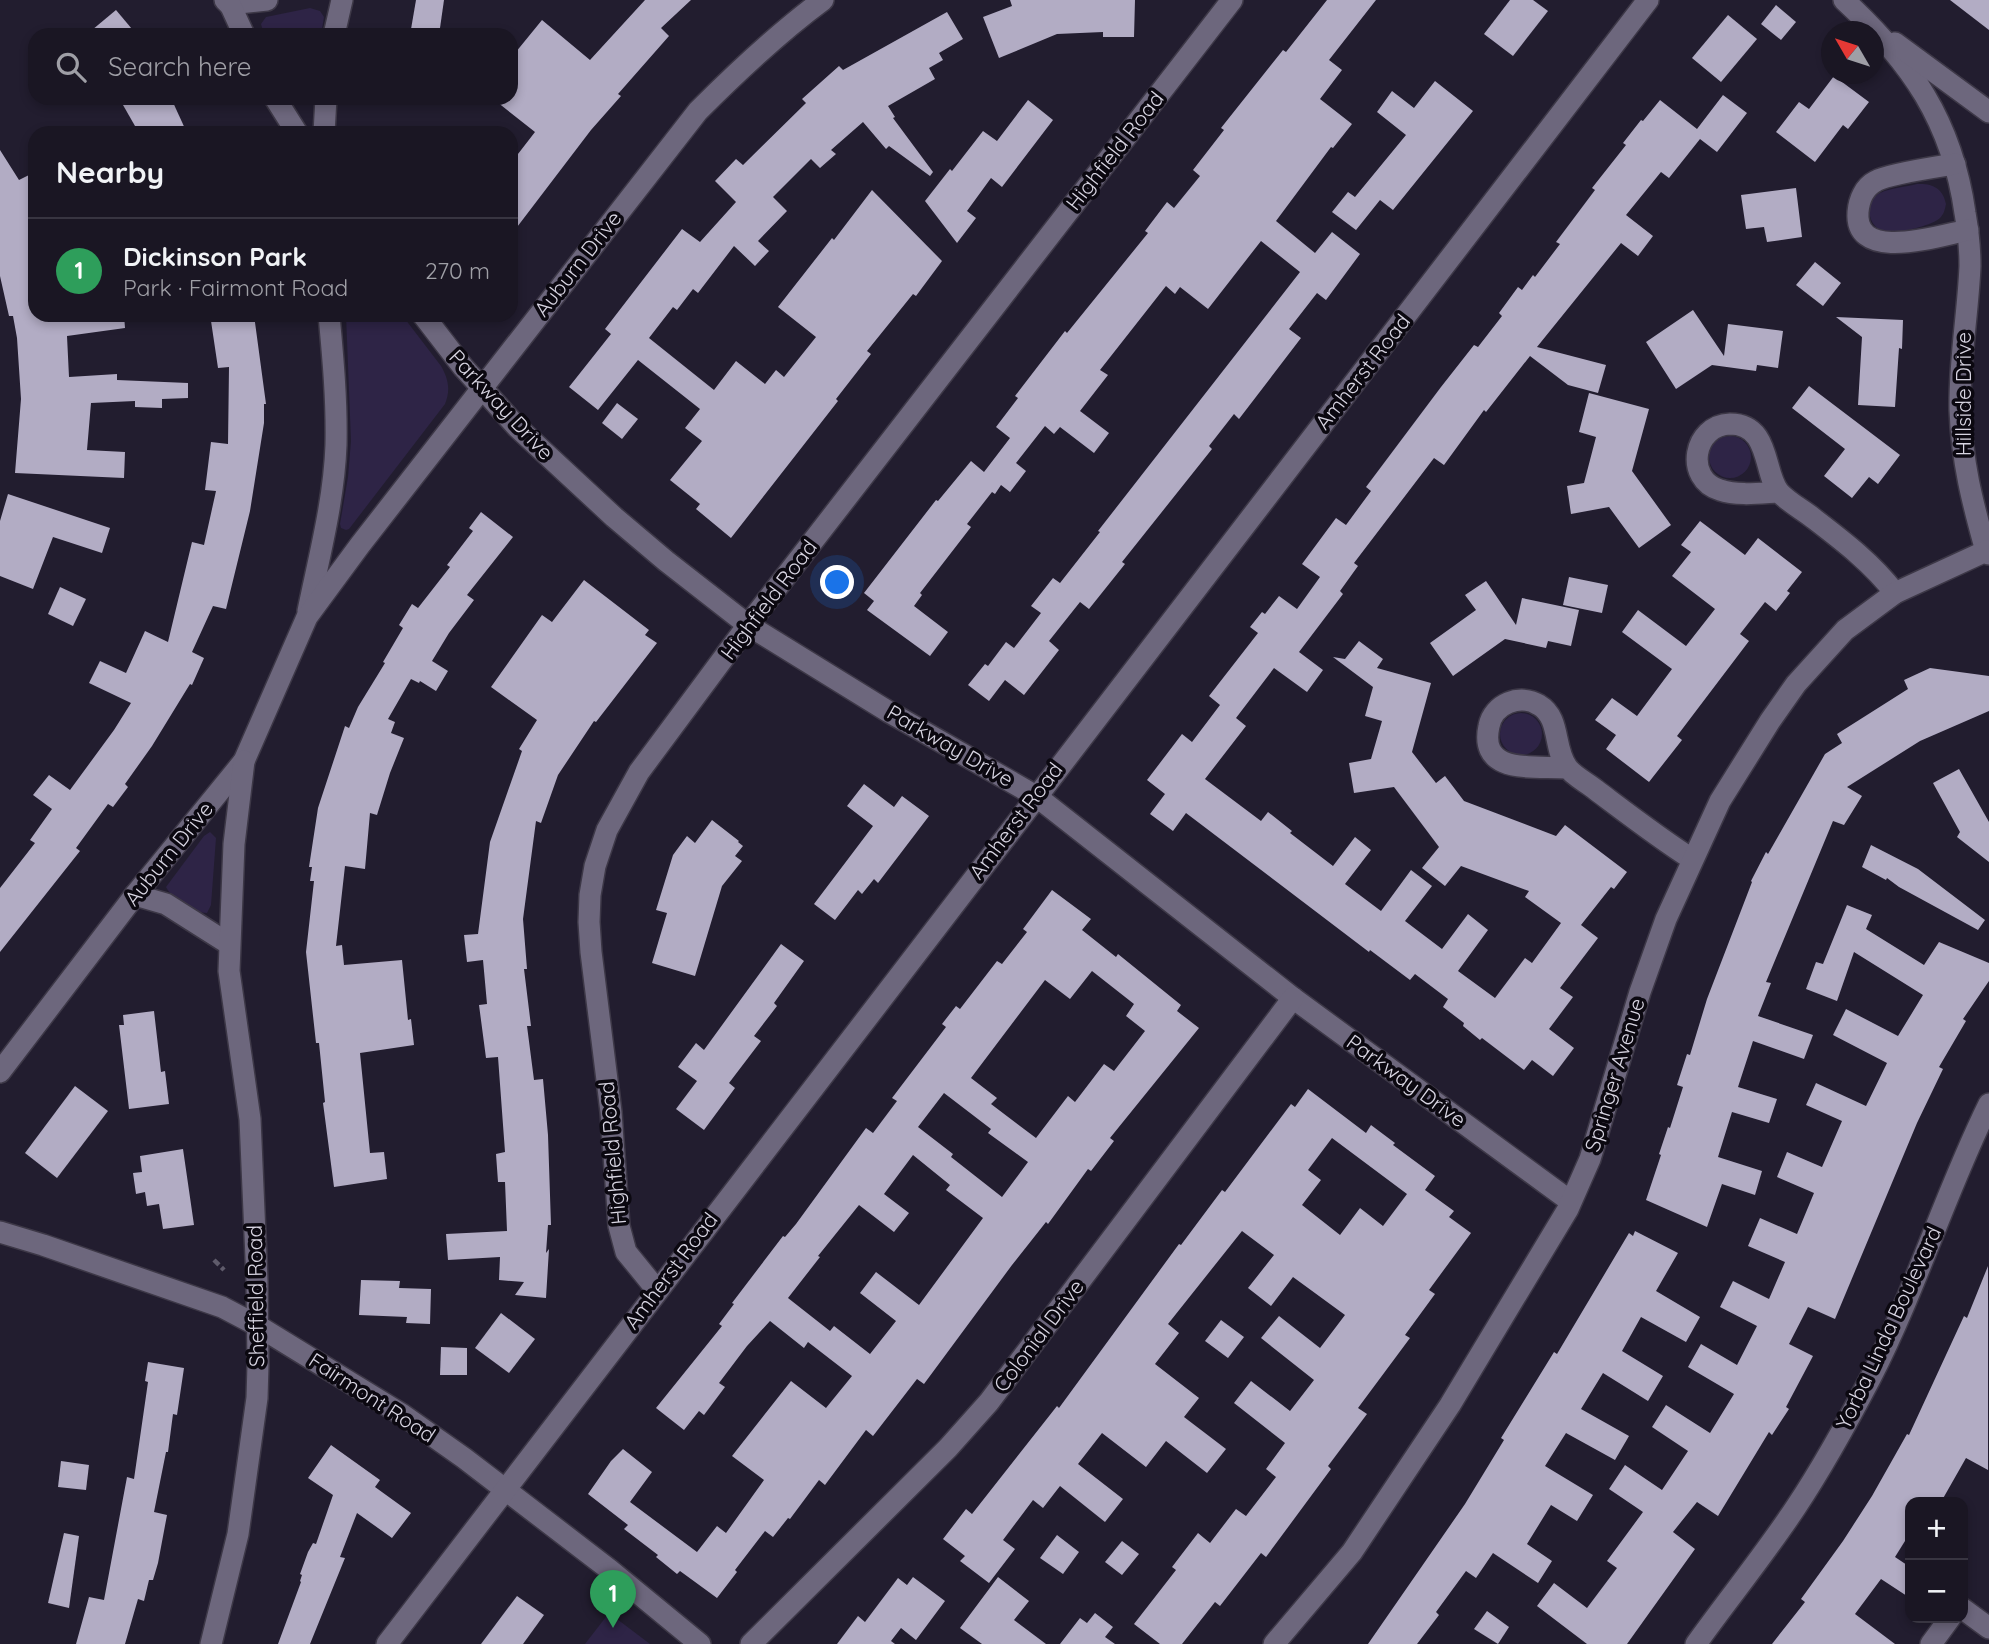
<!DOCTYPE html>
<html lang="en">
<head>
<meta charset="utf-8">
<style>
	:root { --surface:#1a1623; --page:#231f2b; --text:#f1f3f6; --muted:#9f9fa6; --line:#383541; --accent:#1a73e8 }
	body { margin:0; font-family:Quicksand,sans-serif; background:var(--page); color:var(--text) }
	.controls { position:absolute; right:21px; bottom:21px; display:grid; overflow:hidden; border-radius:14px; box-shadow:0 4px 10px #0003 }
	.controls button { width:63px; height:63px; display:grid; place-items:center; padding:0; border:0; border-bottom:2px solid var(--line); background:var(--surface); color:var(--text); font:35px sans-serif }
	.compass { position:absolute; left:1821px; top:21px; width:63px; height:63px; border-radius:50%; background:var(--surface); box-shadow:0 4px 10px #0003; rotate:309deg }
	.you { position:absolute; left:838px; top:583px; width:24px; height:24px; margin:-18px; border:5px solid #fff; border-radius:50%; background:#1a73e8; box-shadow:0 0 0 10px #1a73e833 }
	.badge { display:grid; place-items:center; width:46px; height:46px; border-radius:50%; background:var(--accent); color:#fff; font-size:23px; font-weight:700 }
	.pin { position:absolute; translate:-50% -58px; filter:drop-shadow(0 2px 4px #0008) }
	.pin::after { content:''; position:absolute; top:37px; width:24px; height:21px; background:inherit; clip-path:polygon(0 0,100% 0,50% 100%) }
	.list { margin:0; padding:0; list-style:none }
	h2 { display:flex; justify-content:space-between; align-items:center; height:91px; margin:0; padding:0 28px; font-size:30px }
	h2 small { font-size:23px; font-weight:400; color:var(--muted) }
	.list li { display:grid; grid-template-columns:46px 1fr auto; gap:21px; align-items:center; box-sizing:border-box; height:105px; padding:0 28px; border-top:2px solid var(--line) }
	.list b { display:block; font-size:26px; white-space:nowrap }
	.list p { margin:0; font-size:23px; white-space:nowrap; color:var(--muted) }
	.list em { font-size:23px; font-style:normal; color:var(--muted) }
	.icon { flex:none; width:38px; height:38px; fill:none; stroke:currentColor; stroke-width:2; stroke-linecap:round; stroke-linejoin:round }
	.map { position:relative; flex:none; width:1989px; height:1644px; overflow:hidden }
	.search { position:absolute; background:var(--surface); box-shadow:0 4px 10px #0003; left:28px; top:28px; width:490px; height:77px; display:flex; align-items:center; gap:18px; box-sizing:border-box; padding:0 24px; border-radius:21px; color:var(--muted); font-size:26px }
	.panel { position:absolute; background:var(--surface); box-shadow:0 4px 10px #0003; left:28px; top:126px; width:490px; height:196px; border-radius:21px }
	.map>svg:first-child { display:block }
	.green { fill:#2e2446 }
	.building { fill:#b2acc4; fill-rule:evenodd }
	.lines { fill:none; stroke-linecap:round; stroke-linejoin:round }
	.minor-casing { stroke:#3d3847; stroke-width:24 }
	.path { stroke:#5f5b6b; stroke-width:4.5; stroke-dasharray:7 3.5; stroke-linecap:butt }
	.minor { stroke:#6d677d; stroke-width:21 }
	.labels { text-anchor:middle; stroke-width:7; stroke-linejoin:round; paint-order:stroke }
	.street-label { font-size:21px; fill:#d8d5e2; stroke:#0b0810 }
</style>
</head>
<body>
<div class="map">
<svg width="1989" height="1644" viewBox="0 0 1989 1644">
	<rect width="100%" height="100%" fill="#221d2f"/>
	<g class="green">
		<path d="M310,8L320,11L324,17L321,35H264L261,24L266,17Z"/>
		<path d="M1917,184C1932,183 1943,188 1946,204C1945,209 1944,214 1940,218C1932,226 1893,235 1883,231C1867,226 1864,200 1880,193C1890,188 1906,187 1917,184Z"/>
		<path d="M346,315H402L441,366C448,378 451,390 445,404L349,529L346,530L341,528L340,524L348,477L351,441Z"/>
		<circle cx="1730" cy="457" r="21"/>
		<circle cx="1521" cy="734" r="21"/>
		<path d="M210,832L216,838L211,905L207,913C194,913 172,899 166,887L204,836Z"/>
		<path d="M609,1613L650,1644H585Z"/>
	</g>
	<g class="building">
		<path d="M416,0H444L439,35H410Z"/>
		<path d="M645,0H691L661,28L669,36L618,94L621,96L591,130L511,235V163L535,132L492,98H511V58L542,20L590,60Z"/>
		<path d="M1010,0H1135L1134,37H1103V32L1057,34L999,58L983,17L1012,6Z"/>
		<path d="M1327,0H1376L1329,60L1342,70L1320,99L1352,124L1333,148L1331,147L1276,221L1315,253L1332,232L1360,254L1326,300L1317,293L1289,329L1301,338L1239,419L1234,414L1209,446L1212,449L1122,562L1125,564L1089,609L1080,602L1049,641L1059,650L1024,695L1005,680L989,701L968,685L985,664L988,666L1006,642L1014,648L1041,613L1031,606L1053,578L1060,583L1100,532L1098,531L1300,272L1261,241L1208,309L1180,287L1175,294L1166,286L1100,370L1108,375L1080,411L1109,433L1094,453L1060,427L1054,434L1045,426L1016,463L1026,471L1010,492L1001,485L995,494L992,492L967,524L971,527L920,593L922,595L914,606L948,632L930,656L867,610L874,601L864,593L936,500L938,501L971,461L984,472L1010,438L996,427L1018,398L1015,396L1065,331L1067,333L1148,233L1145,231L1167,202L1174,208L1200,176L1193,170L1224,130L1221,128L1283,50L1286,52Z"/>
		<path d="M1510,0H1533L1548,11L1513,56L1484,34Z"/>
		<path d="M1950,0H1989V30Z"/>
		<path d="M1776,5L1796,22L1781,40L1761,24Z"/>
		<path d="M116,10L137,35H86Z"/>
		<path d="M947,12L963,39L939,53L943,60L929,68L935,79L888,106L895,117L893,118L933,172L930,176L889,146L886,149L863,122L831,150L836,154L820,168L811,159L773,197L787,211L758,241L769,251L755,266L734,246L698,293L693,289L677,310L673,307L649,338L714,390L736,361L765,384L776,370L784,377L816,337L778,307L832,238L834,240L872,190L942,261L916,296L913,294L867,351L871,354L836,399L838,401L731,538L696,509L700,504L670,480L702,441L685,428L700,409L638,360L598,410L569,387L611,334L605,329L682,229L700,242L736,202L715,181L736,159L743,165L806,103L802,99L839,66L843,70Z"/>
		<path d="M1728,15L1757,39L1721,82L1692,58Z"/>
		<path d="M1834,76L1869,102L1848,129L1843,125L1815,162L1776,132L1799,102L1809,109Z"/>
		<path d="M1435,81L1473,111L1393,210L1380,200L1356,230L1332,212L1348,192L1355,197L1406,135L1377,112L1392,91L1414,108Z"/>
		<path d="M1723,95L1747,113L1717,152L1700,139L1669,178L1661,172L1626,215L1653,236L1638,256L1621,243L1537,347L1606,365L1598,393L1568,385L1530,356L1486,412L1484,410L1444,465L1434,458L1354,563L1358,566L1340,591L1343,594L1299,652L1323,670L1307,692L1274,668L1236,718L1246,726L1205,779L1261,821L1268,812L1292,831L1290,833L1333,866L1355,837L1371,850L1345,884L1381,911L1411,870L1432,886L1405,921L1442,949L1468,914L1488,930L1458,971L1495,998L1525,958L1532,963L1561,923L1525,897L1529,891L1461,866L1445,886L1422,868L1439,847L1394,787L1354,793L1349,763L1371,759L1382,721L1365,716L1373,687L1333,657L1345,659L1359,641L1383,659L1377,668L1431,683L1412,752L1436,783L1445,776L1464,801L1556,836L1565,825L1627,872L1614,889L1611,887L1581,925L1598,938L1560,988L1573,997L1549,1029L1574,1048L1553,1076L1532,1060L1524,1070L1482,1038L1480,1040L1463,1026L1464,1023L1443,1007L1448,999L1415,974L1410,980L1370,950L1369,952L1186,813L1173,831L1150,814L1165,794L1147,780L1182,734L1192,742L1220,705L1209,696L1258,633L1250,627L1262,612L1265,614L1279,596L1297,609L1320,577L1302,564L1336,518L1346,525L1371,491L1366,487L1441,387L1474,345L1478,347L1502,316L1499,313L1518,287L1522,290L1533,275L1535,277L1560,244L1556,242L1595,190L1592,188L1626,145L1623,143L1641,120L1643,121L1660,100L1697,129Z"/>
		<path d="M119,98H171L187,133H139Z"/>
		<path d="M1028,100L1053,120L1002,187L991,178L967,211L976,218L957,243L925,201L950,169L952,171L983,131L997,141Z"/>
		<path d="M0,150L19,180L35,172V315H124L125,328L67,336L69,377L117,374V380L188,383V398L162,399V408L135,407V401L91,403L87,450L125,452L124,478L15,473L21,399L17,338L13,316H9L0,276Z"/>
		<path d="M1796,188L1802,237L1767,242L1764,227L1746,229L1741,195Z"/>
		<path d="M1815,262L1841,283L1823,306L1796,285Z"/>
		<path d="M1693,310L1724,356L1728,324L1783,331L1778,368L1757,365L1756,371L1712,365L1676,389L1646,342Z"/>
		<path d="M254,315L266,404H264V423L250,511L226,609L213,606L192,652L204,658L192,685L190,684L152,746L125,784L128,787L113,807L108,804L76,848L80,851L0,952V888L35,843L30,840L52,809L33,795L49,775L70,790L114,730L131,703L89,683L100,661L126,673L145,631L168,642L192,542L204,545L216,491L205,490L211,442L228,444L229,367L218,368L211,321Z"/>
		<path d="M1836,317L1903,320L1902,349L1899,348L1895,407L1858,405L1862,337Z"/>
		<path d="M1809,386L1900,455L1878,484L1869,477L1852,498L1824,476L1845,449L1792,408Z"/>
		<path d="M1589,393L1649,409L1632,471L1671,525L1639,548L1609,507L1571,514L1567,486L1584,483L1596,437L1579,432Z"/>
		<path d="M617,403L638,419L622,439L602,423Z"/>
		<path d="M8,494L110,528L102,553L53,537L33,589L0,576V521Z"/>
		<path d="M481,512L513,537L467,595L474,600L449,633L432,661L448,671L436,691L420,681L419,683L411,679L388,719L395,722L391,733L404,738L390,773L377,815L370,813L365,869L345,866L336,946L342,945L344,965L402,960L408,1020L411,1019L414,1045L360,1053L370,1153L384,1152L387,1179L334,1187L323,1103L325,1102L319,1043H316L306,952L314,881H310L312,867H309L318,808L345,726L349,728L358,707L385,663L383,662L403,628L399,625L412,604L418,608L450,567L447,565L473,531L469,528Z"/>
		<path d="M1700,521L1745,555L1758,538L1802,572L1787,591L1790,593L1776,611L1765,602L1740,634L1749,641L1677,736L1682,740L1649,782L1606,749L1616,735L1595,720L1612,698L1637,716L1672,669L1622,632L1638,610L1686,646L1715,609L1672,576L1691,552L1681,545Z"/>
		<path d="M1569,577L1608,585L1602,613L1563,605Z"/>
		<path d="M584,580L649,630L645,635L657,643L596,722L594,721L558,775L541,823L536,821L523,919L527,969H524L531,1026H527L534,1080L543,1079L548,1135L551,1225H548L546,1253L549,1249L546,1298L515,1295L524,1282L499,1280L500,1257L448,1260L446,1234L507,1231L505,1182H498L496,1154L505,1152L498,1057L486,1058L479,1005L487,1004L483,960L467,962L464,935L478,934L490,842L522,751L519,749L537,720L491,687L542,615L552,622Z"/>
		<path d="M1486,581L1516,625L1522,598L1579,610L1571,646L1548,641L1546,648L1505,639L1453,676L1430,643L1476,610L1465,595Z"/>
		<path d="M60,587L86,599L73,626L48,614Z"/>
		<path d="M1930,668L1989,676V711L1920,741L1847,787L1862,796L1844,825L1833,821L1766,982L1771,983L1758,1016L1813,1035L1804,1059L1753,1041L1738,1087L1777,1099L1769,1123L1732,1112L1718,1157L1762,1171L1755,1195L1722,1184L1707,1227L1646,1200L1661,1155L1659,1154L1668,1127L1670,1128L1683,1087L1677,1085L1687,1054L1690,1055L1707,999L1752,882L1751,881L1766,852L1768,854L1825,754L1842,743L1837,734L1908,689L1904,680Z"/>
		<path d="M1959,769L1989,822V862L1957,837L1960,832L1933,783Z"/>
		<path d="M864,784L894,807L902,796L929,816L878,883L874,879L862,894L858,890L835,920L814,904L873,826L847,806Z"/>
		<path d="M712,820L739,841L738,842L743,846L735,856L742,861L722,886L695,976L652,963L667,913L656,910L673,855L687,836L695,843Z"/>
		<path d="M1871,845L1918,869L1985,920L1978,930L1899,887L1887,878L1886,880L1862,867Z"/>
		<path d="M1052,890L1091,919L1082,930L1116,957L1118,954L1181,1005L1177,1011L1199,1028L1110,1138L1114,1141L1091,1171L1088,1169L1048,1224L1046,1222L1012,1265L924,1384L917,1379L873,1436L866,1430L825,1485L819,1480L790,1519L788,1518L773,1537L765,1531L735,1570L737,1572L717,1598L680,1571L677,1574L656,1557L658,1555L624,1529L628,1525L588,1494L611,1461L623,1449L652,1472L630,1502L697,1552L717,1526L726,1533L764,1480L732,1456L791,1381L826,1408L852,1376L808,1342L804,1348L770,1321L747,1346L719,1383L725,1387L704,1415L699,1411L684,1430L656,1408L722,1326L719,1324L734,1304L732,1303L783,1236L785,1237L796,1224L866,1128L873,1133L897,1101L892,1098L946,1027L942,1024L956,1006L960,1009L997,961L1002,964L1027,932L1023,929ZM1092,971L1134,1004L1126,1016L1145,1031L1114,1071L1104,1064L1075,1102L1068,1096L1036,1138L991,1104L997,1098L971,1078L1045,980L1070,999ZM944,1093L991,1129L988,1133L1028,1162L1002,1197L951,1157L953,1154L918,1127ZM913,1155L950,1185L946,1190L983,1218L919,1305L876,1272L860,1293L896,1321L870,1354L834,1326L830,1331L788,1298L820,1257L818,1256L859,1205L894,1232L909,1213L884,1194Z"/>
		<path d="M1847,905L1872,915L1866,929L1924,965L1939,942L1989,963V981L1963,1019L1966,1021L1939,1067L1943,1069L1917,1123L1835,1319L1808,1307L1789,1344L1813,1356L1786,1407L1789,1409L1772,1435L1769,1432L1718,1516L1697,1502L1673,1532L1695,1549L1627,1644H1587L1537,1606L1554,1583L1587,1608L1617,1568L1607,1561L1643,1512L1609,1489L1625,1465L1662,1490L1688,1451L1652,1427L1666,1405L1710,1433L1734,1394L1688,1367L1701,1344L1737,1365L1757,1326L1720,1307L1733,1281L1769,1299L1785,1262L1748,1246L1760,1218L1797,1234L1814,1193L1777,1177L1787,1152L1822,1167L1842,1121L1806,1105L1816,1083L1866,1106L1887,1063L1833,1035L1846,1009L1898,1036L1923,995L1854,952L1837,1001L1806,989L1816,962L1823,964Z"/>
		<path d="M781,944L804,961L774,1003L777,1006L754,1036L761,1041L729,1083L735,1088L704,1130L676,1109L697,1081L678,1067L696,1043L704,1050Z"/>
		<path d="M154,1011L161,1072L165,1071L169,1104L129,1109L119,1025H124L123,1015Z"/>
		<path d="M75,1086L108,1111L57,1178L25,1153Z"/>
		<path d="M1308,1089L1366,1133L1371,1125L1395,1143L1393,1145L1435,1176L1425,1190L1454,1211L1449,1217L1471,1233L1429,1290L1435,1294L1405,1335L1410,1338L1358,1408L1367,1414L1328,1466L1331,1469L1266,1557L1261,1553L1220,1606L1215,1602L1182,1644H1160L1134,1624L1176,1570L1172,1567L1198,1533L1210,1543L1236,1509L1246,1516L1276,1477L1266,1469L1285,1443L1234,1403L1251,1381L1290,1411L1314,1380L1261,1338L1279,1316L1320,1348L1345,1315L1293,1277L1271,1306L1248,1288L1274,1255L1242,1231L1168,1324L1179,1333L1155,1364L1199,1398L1184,1417L1226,1449L1207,1473L1166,1441L1146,1467L1102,1433L1078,1464L1123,1499L1105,1522L1060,1486L1043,1508L1033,1500L1003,1540L1015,1549L989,1583L960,1561L965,1556L943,1539L966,1509L972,1514L1057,1406L1059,1408L1179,1244L1181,1245L1222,1190L1225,1192L1291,1104L1295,1107ZM1332,1138L1407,1194L1383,1226L1360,1208L1340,1235L1302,1205L1321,1180L1308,1170Z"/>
		<path d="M183,1149L194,1225L163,1229L159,1204L147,1206L145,1192L136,1194L133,1173L142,1172L140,1156Z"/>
		<path d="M1635,1231L1678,1253L1656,1291L1700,1317L1686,1342L1641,1317L1622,1351L1663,1376L1648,1401L1603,1373L1581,1409L1629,1436L1615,1460L1566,1433L1545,1466L1593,1495L1577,1521L1551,1505L1527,1544L1552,1561L1538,1583L1493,1553L1476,1578L1466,1571L1436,1612L1439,1615L1417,1644H1368L1465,1504L1504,1440L1501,1438L1554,1352L1557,1354L1629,1233L1633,1236Z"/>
		<path d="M1988,1266V1470L1966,1458L1941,1502H1910V1533L1895,1557L1910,1567V1598L1881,1579L1855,1614L1895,1644H1772L1805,1602L1801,1599L1843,1541L1872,1496L1907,1434L1909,1435L1964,1316L1967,1318Z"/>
		<path d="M361,1280L400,1281L399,1288L431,1289L430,1324L406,1323L407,1317L359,1315Z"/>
		<path d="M501,1313L535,1339L509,1373L475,1348Z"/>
		<path d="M1221,1320L1244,1337L1228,1358L1205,1341Z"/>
		<path d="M441,1347L467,1348V1375H440Z"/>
		<path d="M148,1362L184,1368L177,1415L173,1414L168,1452H166L154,1512L167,1515L158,1563L153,1580H149L144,1601L138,1599L125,1644H76L89,1597L104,1600L127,1477L134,1479L148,1382L145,1381Z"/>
		<path d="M331,1445L380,1480L375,1487L411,1513L392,1538L357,1513L340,1557L345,1558L310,1644H278L301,1582L300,1581L302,1575L300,1574L308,1552L313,1543L316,1544L333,1495L308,1478Z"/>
		<path d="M61,1461L89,1465L86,1490L58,1487Z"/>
		<path d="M64,1533L79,1536L69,1608L48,1603Z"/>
		<path d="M1057,1535L1079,1552L1063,1574L1040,1558Z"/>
		<path d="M1122,1541L1139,1554L1122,1575L1105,1562Z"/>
		<path d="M913,1577L945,1601L916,1640L901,1628L891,1641L895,1644H837L858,1616L865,1622L898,1578L907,1585Z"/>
		<path d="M998,1577L1029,1601L1014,1620L1046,1644H982L960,1628Z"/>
		<path d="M517,1596L544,1615L523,1644H481Z"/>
		<path d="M1487,1611L1509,1627L1498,1644L1474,1629Z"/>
		<path d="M1095,1613L1113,1627L1105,1637L1115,1644H1060L1080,1618L1087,1623Z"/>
	</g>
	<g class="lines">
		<g class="minor-casing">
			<g id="minor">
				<path d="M225,0L229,4L267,0"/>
				<path d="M228,0L244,35"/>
				<path d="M1844,0C1911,62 1952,121 1965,213C1968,230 1970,248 1970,266C1968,314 1959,361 1960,410C1962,462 1972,501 1986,551L1989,554"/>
				<path d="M334,35L342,0"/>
				<path d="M1895,43L1989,112"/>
				<path d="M275,98L297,133"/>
				<path d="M324,133L326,98"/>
				<path d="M1955,164C1937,167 1888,174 1876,181C1864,187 1859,200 1858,212C1854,264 1941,235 1968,230"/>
				<path d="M423,315L463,367L517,427L614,517L666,561L748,625L889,712L1036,796L1293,998L1570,1201"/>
				<path d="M1778,492C1760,493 1738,496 1720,490C1684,479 1693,425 1730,424C1771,424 1763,473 1779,492C1788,502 1803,510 1813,518C1843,541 1872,563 1895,593"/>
				<path d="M308,611C319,557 334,501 336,445C337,402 333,358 329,315"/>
				<path d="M1567,768C1538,765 1478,777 1489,726C1493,704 1520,693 1539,705C1561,718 1553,748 1567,767C1573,776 1588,783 1596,790C1628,814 1659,838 1692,859"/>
				<path d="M135,895L166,904L229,944"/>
				<path d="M0,1072L135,895L244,761L307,617L360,545L698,111C738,71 778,33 823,0"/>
				<path d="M0,1232L43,1245L222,1307L258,1326L403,1415L464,1458L610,1570L700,1644"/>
				<path d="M657,1290L626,1252L619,1226L611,1112L591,952L589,922L590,895L595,866L607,830L639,772L748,625L1232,0"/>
				<path d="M1963,1609L1989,1628"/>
				<path d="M211,1644L238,1534L257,1398L258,1365L257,1281L250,1119L229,971L234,844L244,761"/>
				<path d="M387,1644L1648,0"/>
				<path d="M751,1644L948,1448L989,1402L1293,998"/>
				<path d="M1274,1644L1352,1552L1450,1405L1568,1209L1590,1159L1640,992L1666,919L1720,801L1770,721L1796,684L1845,630L1895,593L1986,551"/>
				<path d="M1696,1644C1729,1598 1765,1554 1796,1507C1824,1465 1848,1421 1871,1377C1916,1289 1945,1193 1989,1104"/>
				<path d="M1931,1644L1950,1618"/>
			</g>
		</g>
		<path class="path" d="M214,1260L224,1270"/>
		<use href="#minor" class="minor"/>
	</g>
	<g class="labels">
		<g class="street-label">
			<text transform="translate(1115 151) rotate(-52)" y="7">Highfield Road</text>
			<text transform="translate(578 264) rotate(-52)" y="7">Auburn Drive</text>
			<text transform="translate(1363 372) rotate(-52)" y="7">Amherst Road</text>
			<text transform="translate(1964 394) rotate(-90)" y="7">Hillside Drive</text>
			<text transform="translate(501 405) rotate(47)" y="7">Parkway Drive</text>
			<text transform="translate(769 600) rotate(-53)" y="7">Highfield Road</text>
			<text transform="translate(950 746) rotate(30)" y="7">Parkway Drive</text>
			<text transform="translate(1016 821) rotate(-53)" y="7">Amherst Road</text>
			<text transform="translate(169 854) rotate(-51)" y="7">Auburn Drive</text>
			<text transform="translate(1615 1075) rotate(-73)" y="7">Springer Avenue</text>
			<text transform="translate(1406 1081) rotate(36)" y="7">Parkway Drive</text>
			<text transform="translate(613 1153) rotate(-95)" y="7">Highfield Road</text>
			<text transform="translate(671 1271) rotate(-53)" y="7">Amherst Road</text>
			<text transform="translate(256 1296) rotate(-91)" y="7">Sheffield Road</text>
			<text transform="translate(1889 1328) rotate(-65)" y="7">Yorba Linda Boulevard</text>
			<text transform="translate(1039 1336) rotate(-53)" y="7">Colonial Drive</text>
			<text transform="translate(372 1398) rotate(33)" y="7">Fairmont Road</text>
		</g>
	</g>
</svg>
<div class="controls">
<button>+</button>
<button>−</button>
</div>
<svg class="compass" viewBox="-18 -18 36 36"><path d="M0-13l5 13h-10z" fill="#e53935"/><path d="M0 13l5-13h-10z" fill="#9f9fa6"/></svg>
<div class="you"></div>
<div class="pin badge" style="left:613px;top:1628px;background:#2e9e5b">1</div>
<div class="search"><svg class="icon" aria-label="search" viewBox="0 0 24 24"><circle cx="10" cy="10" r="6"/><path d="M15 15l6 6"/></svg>Search here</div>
<section class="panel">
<h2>Nearby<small></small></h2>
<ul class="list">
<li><span class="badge" style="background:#2e9e5b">1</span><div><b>Dickinson Park</b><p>Park · Fairmont Road</p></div><em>270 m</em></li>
</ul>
</section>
</div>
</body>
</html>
